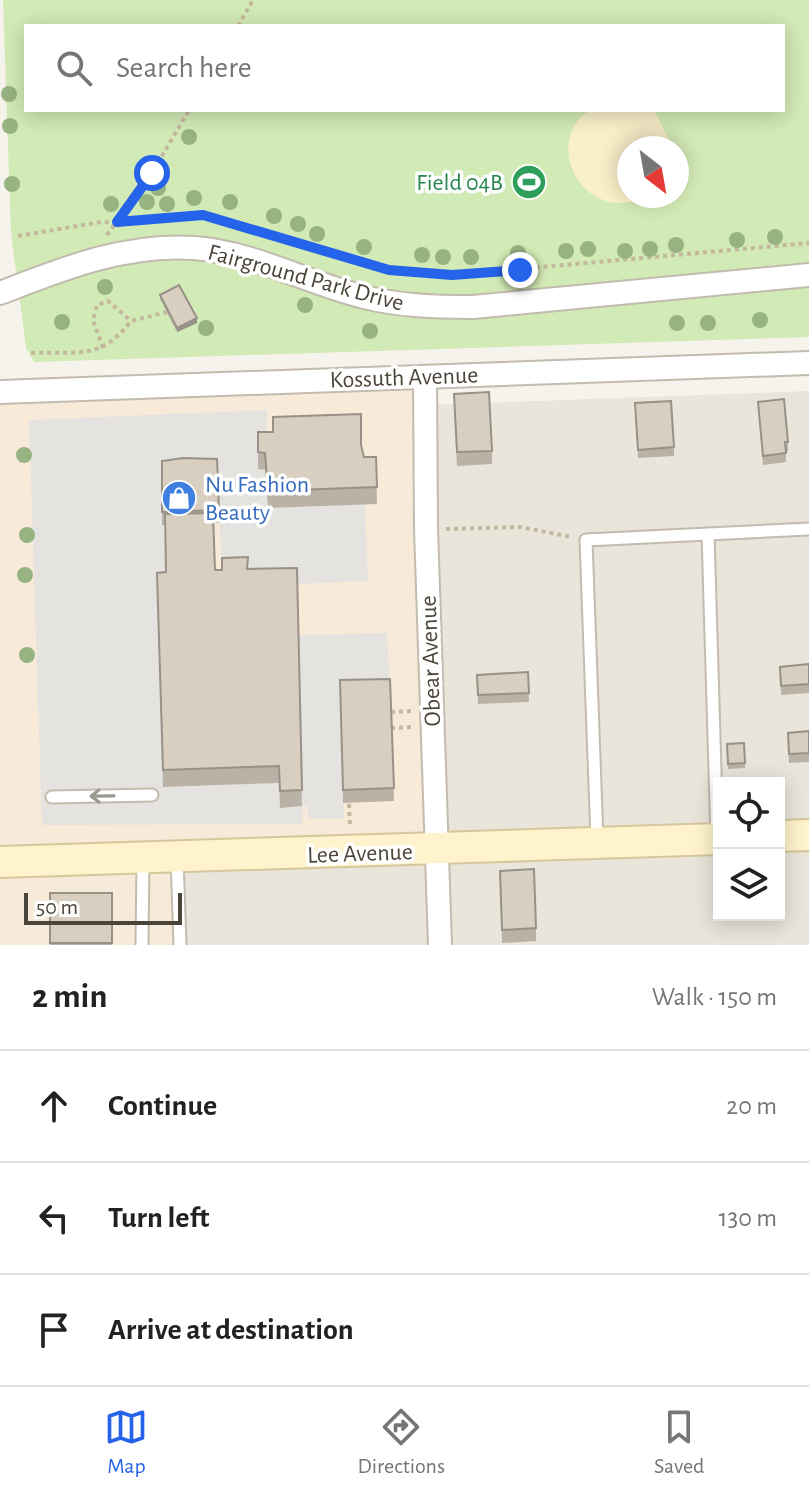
<!DOCTYPE html>
<html lang="en">
<head>
<meta charset="utf-8">
<style>
	:root { --surface:#fff; --page:#f6f6f6; --text:#222; --muted:#767676; --line:#e0e0e0; --accent:#2563eb }
	body { margin:0; font-family:"Alegreya Sans",sans-serif; background:var(--page); color:var(--text) }
	.controls { position:absolute; right:24px; bottom:24px; display:grid; overflow:hidden; border-radius:0px; box-shadow:0 4px 20px #0003 }
	.controls button { width:72px; height:72px; display:grid; place-items:center; padding:0; border:0; border-bottom:2px solid var(--line); background:var(--surface); color:var(--text); font:40px sans-serif }
	.compass { position:absolute; left:617px; top:136px; width:72px; height:72px; border-radius:50%; background:var(--surface); box-shadow:0 4px 20px #0003; rotate:149deg }
	.scale { position:absolute; left:24px; bottom:20px; width:158px; box-sizing:border-box; padding-left:8px; border:4px solid #4b4439; border-top:0; font-size:22px; line-height:28px; white-space:nowrap; color:#4b4439; -webkit-text-stroke:6px #fff; paint-order:stroke }
	.stop { position:absolute; width:24px; height:24px; margin:-18px; border:6px solid #2563eb; border-radius:50%; background:#fff }
	.stop.end { background:#2563eb; border-color:#fff; box-shadow:0 2px 8px #0008 }
	.list { margin:0; padding:0; list-style:none }
	h2 { display:flex; justify-content:space-between; align-items:center; height:104px; margin:0; padding:0 32px; font-size:34px }
	h2 small { font-size:26px; font-weight:400; color:var(--muted) }
	.list li { display:grid; grid-template-columns:52px 1fr auto; gap:24px; align-items:center; box-sizing:border-box; height:112px; padding:0 32px; border-top:2px solid var(--line) }
	.list b { display:block; font-size:30px; white-space:nowrap }
	.list em { font-size:26px; font-style:normal; color:var(--muted) }
	.icon { flex:none; width:44px; height:44px; fill:none; stroke:currentColor; stroke-width:2; stroke-linecap:round; stroke-linejoin:round }
	.map { position:relative; flex:none; width:809px; height:945px; overflow:hidden }
	.search { position:absolute; background:var(--surface); box-shadow:0 4px 20px #0003; left:24px; right:24px; top:24px; height:88px; display:flex; align-items:center; gap:20px; box-sizing:border-box; padding:0 28px; border-radius:0px; color:var(--muted); font-size:30px }
	.sheet { height:440px; background:var(--surface) }
	nav { display:flex; justify-content:space-around; align-items:center; box-sizing:border-box; height:112px; border-top:2px solid var(--line); background:var(--surface); font-size:22px; color:var(--muted) }
	nav a { display:grid; justify-items:center; gap:4px }
	nav .on { color:var(--accent) }
	.map>svg:first-child { display:block }
	.residential { fill:#eae5da; fill-rule:evenodd }
	.commercial { fill:#f7ead8 }
	.green { fill:#d2eab5; fill-rule:evenodd }
	.sand { fill:#f9efc9 }
	.parking { fill:#e5e3e0 }
	.lines { fill:none; stroke-linecap:round; stroke-linejoin:round }
	.lane-casing { stroke:#c2bbae; stroke-width:15 }
	.street-casing { stroke:#c2bbae; stroke-width:26 }
	.secondary-casing { stroke:#d6c79b; stroke-width:34 }
	.path { stroke:#c4b79f; stroke-width:4; stroke-dasharray:4 4; stroke-linecap:butt }
	.lane { stroke:#fff; stroke-width:11 }
	.street { stroke:#fff; stroke-width:22 }
	.secondary { stroke:#fff3cd; stroke-width:30 }
	.tree { fill:#97b381 }
	.wall { fill:#bab2a6 }
	.shaded-wall { fill:#979187 }
	.building { fill:#d8cfc1; stroke:#979187; stroke-width:2 }
	.oneway { stroke:#9c9892 }
	.route { stroke:#2563eb; stroke-width:10 }
	.labels { text-anchor:middle; stroke-width:7; stroke-linejoin:round; paint-order:stroke }
	.leisure-label { font-size:24px; fill:#27864d; stroke:#fff; text-anchor:end }
	.street-label { font-size:24px; fill:#4b4439; stroke:#fff }
	.shop-label { font-size:24px; fill:#366cbe; stroke:#fff; text-anchor:start }
</style>
</head>
<body>
<div class="map">
<svg width="809" height="945" viewBox="0 0 809 945">
	<rect width="100%" height="100%" fill="#f6f3ec"/>
	<path class="residential" d="M809,391V945H180L177,858L426,405ZM719,783H779V915H719Z"/>
	<path class="commercial" d="M425,377L436,850L177,858L178,945H0V391Z"/>
	<path class="green" d="M3,0H809V337L34,362L26,348L11,233ZM26,26H783V110H26ZM629,148H677V196H629Z"/>
	<path class="sand" d="M590,110H654L673,148H629V196H650C641,199 629,203 619,203C572,202 548,136 590,110Z"/>
	<path class="parking" d="M267,410V449L258,450V469L265,470L268,508L365,504L368,581L297,584L222,574L217,473L162,474L166,589L163,787L279,783L280,807L298,635L387,633L390,692L340,693L344,818H308V807L303,806L302,824L42,825L29,420Z"/>
	<g class="lines">
		<g class="lane-casing">
			<g id="lane">
				<path d="M708,534L717,838"/>
				<path d="M52,797L152,795"/>
				<path d="M597,840L586,540L809,529"/>
				<path d="M177,858L180,945"/>
				<path d="M142,945L143,859"/>
			</g>
		</g>
		<g class="street-casing">
			<g id="street">
				<path d="M0,293C62,269 126,243 194,248C253,252 307,283 364,297C400,306 436,307 473,307L809,275"/>
				<path d="M425,377L426,529L440,945"/>
				<path d="M0,392L809,363"/>
			</g>
		</g>
		<g class="secondary-casing">
			<g id="secondary">
				<path d="M779,836L809,835"/>
				<path d="M0,862L719,839"/>
			</g>
		</g>
		<g class="path">
			<path d="M238,26L253,0"/>
			<path d="M107,235L152,173L189,110"/>
			<path d="M18,236L101,222L131,223L166,216L203,215L389,270L452,275L809,243"/>
			<path d="M103,348L93,320L97,305L108,301L131,321"/>
			<path d="M31,353C78,351 100,361 131,321L167,312"/>
			<path d="M446,529L520,527L572,537"/>
			<path d="M391,712L413,711"/>
			<path d="M391,728L413,727"/>
			<path d="M349,804L350,825"/>
		</g>
		<use href="#lane" class="lane"/>
		<use href="#street" class="street"/>
		<use href="#secondary" class="secondary"/>
	</g>
	<g class="tree">
		<circle cx="9" cy="94" r="8"/>
		<circle cx="10" cy="126" r="8"/>
		<circle cx="189" cy="137" r="8"/>
		<circle cx="12" cy="184" r="8"/>
		<circle cx="158" cy="188" r="8"/>
		<circle cx="194" cy="198" r="8"/>
		<circle cx="147" cy="202" r="8"/>
		<circle cx="230" cy="202" r="8"/>
		<circle cx="111" cy="204" r="8"/>
		<circle cx="167" cy="204" r="8"/>
		<circle cx="274" cy="216" r="8"/>
		<circle cx="298" cy="224" r="8"/>
		<circle cx="317" cy="234" r="8"/>
		<circle cx="775" cy="237" r="8"/>
		<circle cx="737" cy="240" r="8"/>
		<circle cx="676" cy="245" r="8"/>
		<circle cx="364" cy="247" r="8"/>
		<circle cx="588" cy="249" r="8"/>
		<circle cx="650" cy="249" r="8"/>
		<circle cx="566" cy="251" r="8"/>
		<circle cx="625" cy="251" r="8"/>
		<circle cx="518" cy="253" r="8"/>
		<circle cx="422" cy="255" r="8"/>
		<circle cx="443" cy="257" r="8"/>
		<circle cx="471" cy="257" r="8"/>
		<circle cx="105" cy="287" r="8"/>
		<circle cx="305" cy="305" r="8"/>
		<circle cx="760" cy="320" r="8"/>
		<circle cx="62" cy="322" r="8"/>
		<circle cx="677" cy="323" r="8"/>
		<circle cx="708" cy="323" r="8"/>
		<circle cx="206" cy="328" r="8"/>
		<circle cx="370" cy="331" r="8"/>
		<circle cx="24" cy="455" r="8"/>
		<circle cx="27" cy="535" r="8"/>
		<circle cx="25" cy="575" r="8"/>
		<circle cx="27" cy="655" r="8"/>
	</g>
	<g class="wall">
		<path d="M160,295L197,323L177,332L160,299Z"/>
		<path d="M758,402L788,442V451H786V462L763,465Z"/>
		<path d="M454,407L492,451V464L457,466Z"/>
		<path d="M635,412L674,447V456L638,458Z"/>
		<path d="M258,432L361,445L364,457H376L377,504L268,508L265,470L258,469Z"/>
		<path d="M162,461L219,510V523H213L215,570H222V558L248,569L297,568L302,806L280,808L279,783L163,787L157,590L166,572L165,525H162Z"/>
		<path d="M809,664V693L781,695L780,667Z"/>
		<path d="M528,672L529,702L478,704L477,675Z"/>
		<path d="M390,679L394,801L343,803L340,680Z"/>
		<path d="M809,731V762L789,763L788,742Z"/>
		<path d="M744,743L745,768L728,769L727,744Z"/>
		<path d="M500,884L536,928V941L502,943Z"/>
		<rect x="50" y="893" width="62" height="52"/>
	</g>
	<path class="shaded-wall" d="M197,318V323L177,332V328Z"/>
	<g class="building">
		<path d="M179,285L197,318L177,328L160,295Z"/>
		<path d="M489,392L492,451L457,452L454,394Z"/>
		<path d="M784,399L788,442H785L786,453L763,456L758,402Z"/>
		<path d="M671,401L674,447L638,450L635,403Z"/>
		<path d="M361,414V445L364,457H376L377,487L268,491L265,453L258,452V432H273V417Z"/>
		<path d="M183,458L217,459L219,510L162,512V461Z"/>
		<path d="M213,513L215,570H222V558L248,557L247,569L297,568L302,790L280,791L279,766L163,770L157,573L166,572L165,514Z"/>
		<path d="M809,664V684L781,686L780,667Z"/>
		<path d="M528,672L529,693L478,695L477,675Z"/>
		<path d="M390,679L394,788L343,790L340,680Z"/>
		<path d="M809,731V753L789,754L788,733Z"/>
		<path d="M744,743L745,763L728,764L727,744Z"/>
		<path d="M534,869L536,928L502,930L500,871Z"/>
		<rect x="50" y="893" width="62" height="50"/>
	</g>
	<defs><path id="oneway-shaft" d="M-6 0H5M1.5-3L5.5 0L1.5 3" fill="none" stroke-width="1.6" stroke-linecap="round" stroke-linejoin="round" transform="scale(2)"/></defs>
	<use class="oneway" href="#oneway-shaft" transform="translate(102 796) rotate(179)"/>
	<g class="lines">
		<path class="route" d="M152,173L117,222L203,215L389,270L452,275L520,270"/>
	</g>
	<defs>
		<g id="stadium-disc" transform="scale(1.8)"><circle r="9.5" fill="#2e9e5b" stroke="#fff"/><path d="M0-5a6.5 5 0 1 0 0 10a6.5 5 0 1 0 0-10ZM-3.5-1.8h7v3.6h-7Z" fill="#fff"/></g>
		<g id="shop-disc" transform="scale(1.8)"><circle r="9.5" fill="#3f7fe0" stroke="#fff"/><path d="M-5-2.5h2.3a2.7 3.5 0 0 1 5.4 0H5L5.5 6h-11ZM-1.5-2.5h3a1.5 2.3 0 0 0-3 0Z" fill="#fff"/></g>
	</defs>
	<g fill-rule="evenodd">
		<use href="#stadium-disc" x="529" y="182"/>
		<use href="#shop-disc" x="179" y="498"/>
	</g>
	<g class="labels">
		<g class="leisure-label">
			<text x="503" y="190">Field 04B</text>
		</g>
		<g class="street-label">
			<text transform="translate(306 277) rotate(15)" y="8">Fairground Park Drive</text>
			<text transform="translate(404 377) rotate(-2)" y="8">Kossuth Avenue</text>
			<text transform="translate(430 661) rotate(-92)" y="8">Obear Avenue</text>
			<text transform="translate(360 853) rotate(-2)" y="8">Lee Avenue</text>
		</g>
		<g class="shop-label">
			<text x="205" y="492">Nu Fashion<tspan x="205" dy="28">Beauty</tspan></text>
		</g>
	</g>
</svg>
<div class="controls">
<button><svg class="icon" aria-label="locate" viewBox="0 0 24 24"><circle cx="12" cy="12" r="6"/><path d="M12 2v4M12 18v4M2 12h4M18 12h4"/></svg></button>
<button><svg class="icon" aria-label="layers" viewBox="0 0 24 24"><path d="M12 4l9 5-9 5-9-5zM3 14l9 5 9-5"/></svg></button>
</div>
<svg class="compass" viewBox="-18 -18 36 36"><path d="M0-13l5 13h-10z" fill="#e53935"/><path d="M0 13l5-13h-10z" fill="#767676"/></svg>
<div class="scale">50 m</div>
<div class="stop" style="left:152px;top:173px"></div>
<div class="stop end" style="left:520px;top:270px"></div>
<div class="search"><svg class="icon" aria-label="search" viewBox="0 0 24 24"><circle cx="10" cy="10" r="6"/><path d="M15 15l6 6"/></svg>Search here</div>
</div>
<section class="sheet">
<h2>2 min<small>Walk · 150 m</small></h2>
<ul class="list">
<li><svg class="icon" aria-label="ahead" viewBox="0 0 24 24"><path d="M12 20V5M6 11l6-6 6 6"/></svg><div><b>Continue</b></div><em>20 m</em></li>
<li><svg class="icon" aria-label="left" viewBox="0 0 24 24"><path d="M17 20v-9H6M10 6l-5 5 5 5"/></svg><div><b>Turn left</b></div><em>130 m</em></li>
<li><svg class="icon" aria-label="arrive" viewBox="0 0 24 24"><path d="M6 21V4h12l-3 4 3 4H6"/></svg><div><b>Arrive at destination</b></div></li>
</ul>
</section>
<nav>
<a class="on"><svg class="icon" aria-label="map" viewBox="0 0 24 24"><path d="M3 6l6-2 6 2 6-2v14l-6 2-6-2-6 2zM9 4v14M15 6v14"/></svg>Map</a>
<a><svg class="icon" aria-label="directions" viewBox="0 0 24 24"><path d="M12 3l9 9-9 9-9-9zM9 14v-3h6M13 9l2 2-2 2"/></svg>Directions</a>
<a><svg class="icon" aria-label="saved" viewBox="0 0 24 24"><path d="M7 4h10v16l-5-4-5 4z"/></svg>Saved</a>
</nav>
</body>
</html>
